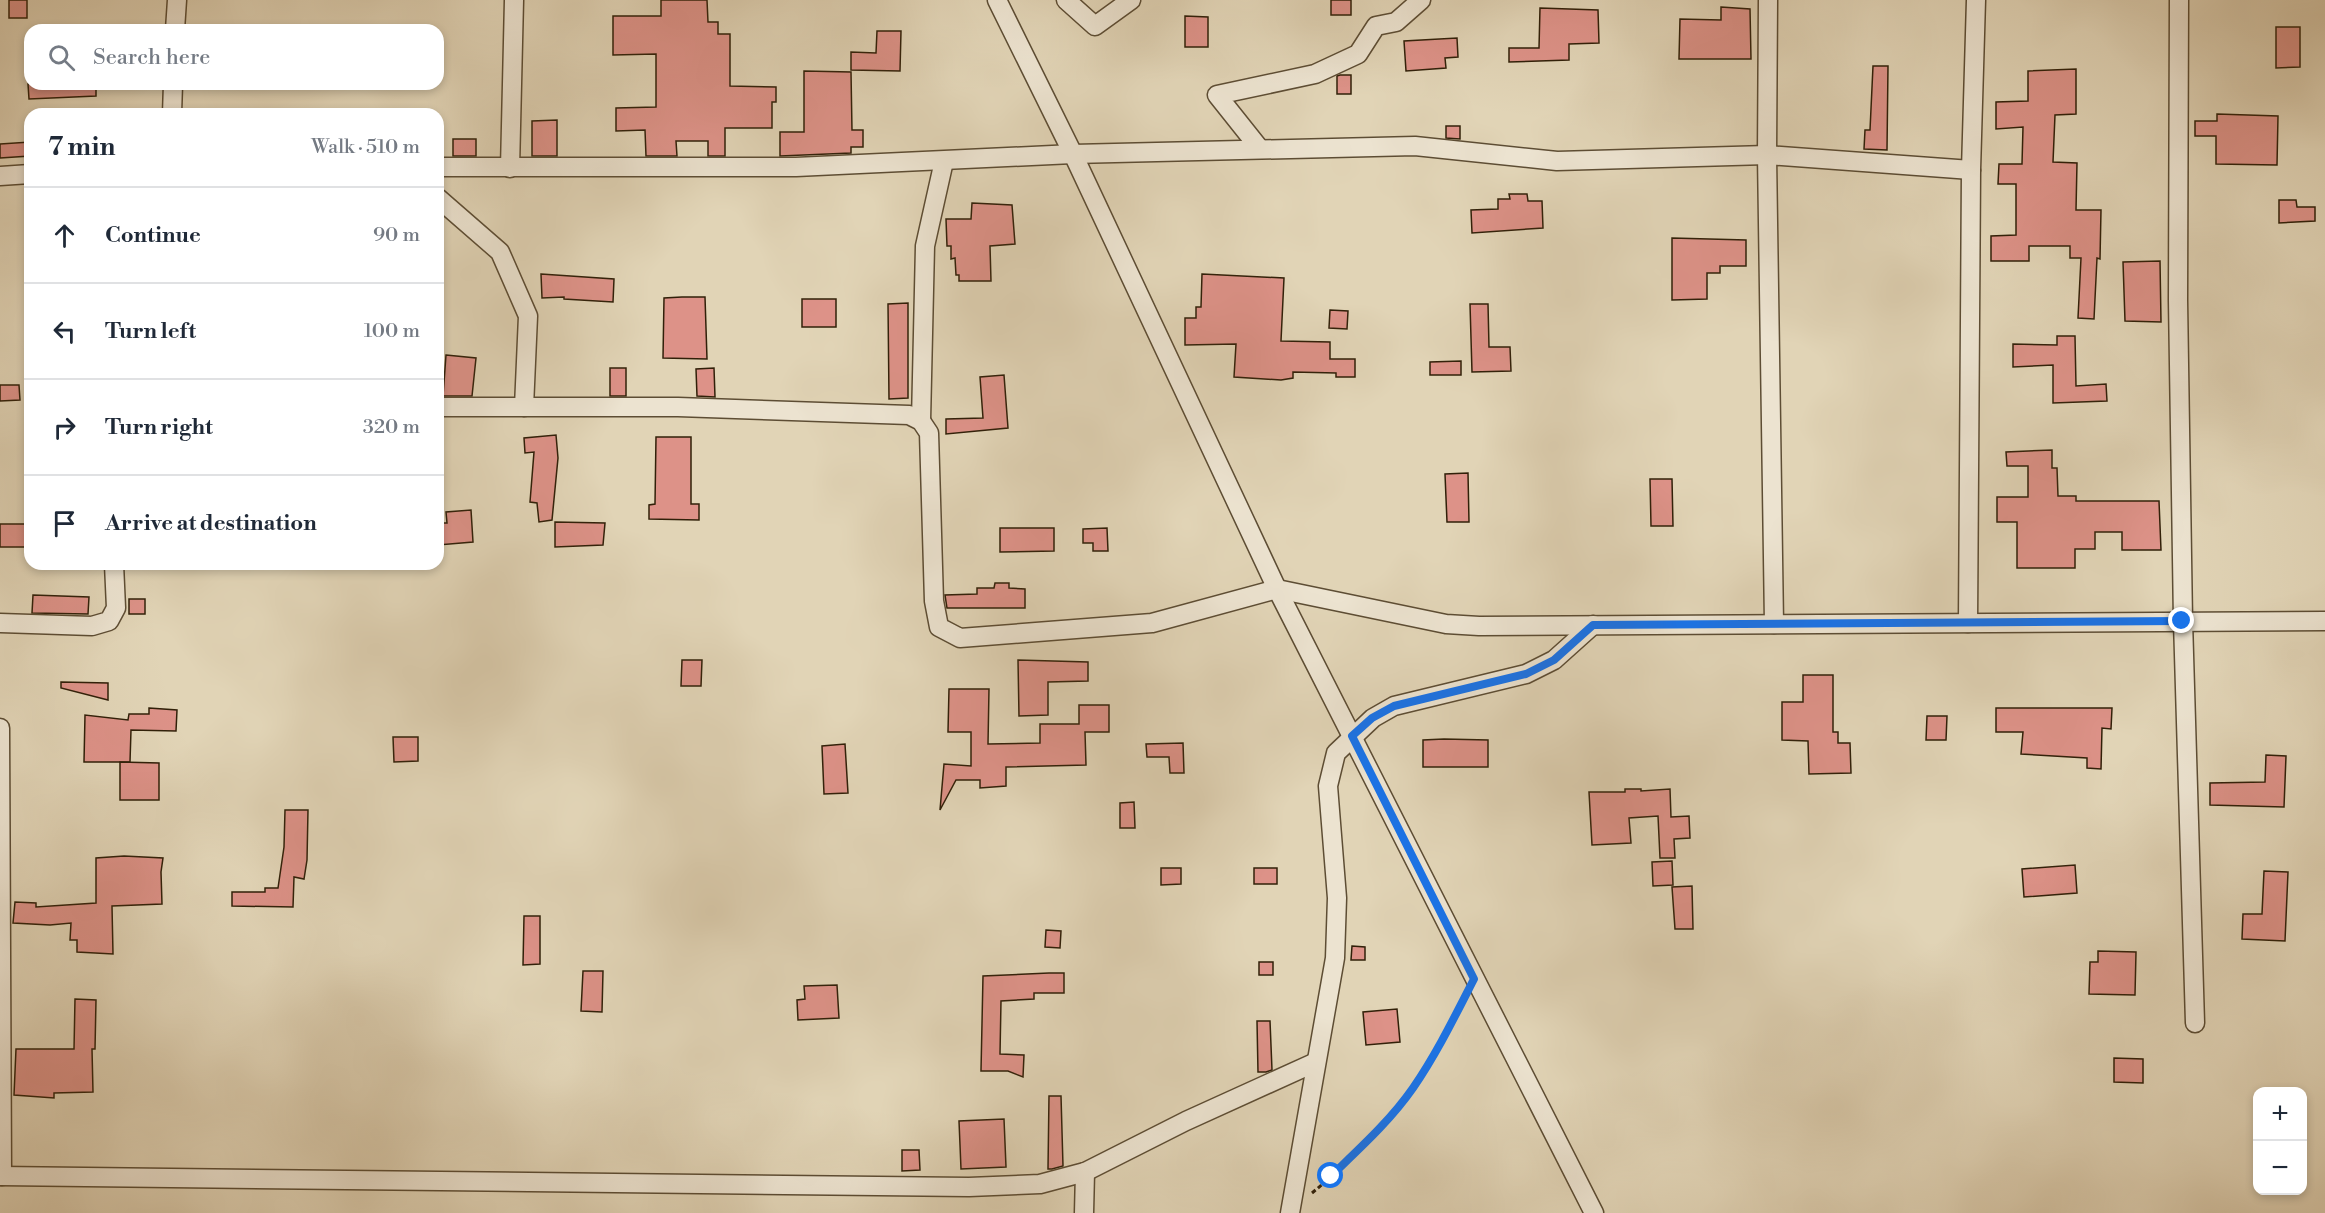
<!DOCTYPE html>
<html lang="en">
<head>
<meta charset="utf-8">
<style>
	:root { --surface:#fff; --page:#f6f6f7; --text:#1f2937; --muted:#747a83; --line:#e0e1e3 }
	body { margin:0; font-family:"Libre Bodoni",serif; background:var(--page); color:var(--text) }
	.controls { position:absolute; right:18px; bottom:18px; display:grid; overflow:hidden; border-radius:12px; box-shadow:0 3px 9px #0003 }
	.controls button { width:54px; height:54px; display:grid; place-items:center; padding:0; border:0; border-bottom:2px solid var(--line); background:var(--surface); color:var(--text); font:30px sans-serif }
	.stop { position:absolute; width:18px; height:18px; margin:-14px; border:4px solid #1a73e8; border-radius:50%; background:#fff }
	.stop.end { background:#1a73e8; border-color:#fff; box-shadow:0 2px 6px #0008 }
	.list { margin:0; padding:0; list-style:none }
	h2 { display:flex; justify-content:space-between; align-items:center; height:78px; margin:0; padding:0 24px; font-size:26px }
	h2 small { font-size:20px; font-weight:400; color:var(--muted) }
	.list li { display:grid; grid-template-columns:39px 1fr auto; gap:18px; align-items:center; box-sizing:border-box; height:96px; padding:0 24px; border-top:2px solid var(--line) }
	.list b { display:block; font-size:22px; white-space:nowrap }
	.list em { font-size:20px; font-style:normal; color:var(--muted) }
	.icon { flex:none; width:33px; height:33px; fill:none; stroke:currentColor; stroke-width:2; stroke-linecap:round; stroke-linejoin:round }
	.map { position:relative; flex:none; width:2325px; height:1213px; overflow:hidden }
	.search { position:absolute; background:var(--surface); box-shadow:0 3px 9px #0003; left:24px; top:24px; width:420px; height:66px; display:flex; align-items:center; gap:15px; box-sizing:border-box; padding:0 21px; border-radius:18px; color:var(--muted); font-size:22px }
	.panel { position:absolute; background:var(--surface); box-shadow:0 3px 9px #0003; left:24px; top:108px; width:420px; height:462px; border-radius:18px }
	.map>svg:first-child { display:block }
	.building { fill:#dd9288; stroke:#312009; stroke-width:1.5 }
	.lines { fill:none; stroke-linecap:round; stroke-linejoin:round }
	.minor-casing { stroke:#5d4d34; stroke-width:21 }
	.path { stroke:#312009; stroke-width:3; stroke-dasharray:4.5 3; stroke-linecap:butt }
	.minor { stroke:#ece3d0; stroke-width:18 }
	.route { stroke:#1a73e8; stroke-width:8 }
</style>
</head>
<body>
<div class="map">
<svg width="2325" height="1213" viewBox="0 0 2325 1213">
	<rect width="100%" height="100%" fill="#e1d4b6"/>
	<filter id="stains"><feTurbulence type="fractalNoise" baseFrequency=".00333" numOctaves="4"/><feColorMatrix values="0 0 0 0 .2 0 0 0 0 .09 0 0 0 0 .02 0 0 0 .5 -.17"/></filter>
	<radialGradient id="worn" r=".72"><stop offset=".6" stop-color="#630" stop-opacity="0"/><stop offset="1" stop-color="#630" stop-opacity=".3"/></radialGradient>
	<g class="building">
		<rect x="9" y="0" width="18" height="18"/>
		<path d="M661,0H707L708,22H718V34H730V86L776,87V102H772V128H725V156H708V141H676L677,156H646L645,130L616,131V108L656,107V54L613,55V16H661Z"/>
		<rect x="1331" y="0" width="20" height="15"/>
		<path d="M1721,7L1750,9L1751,59H1679L1680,19L1721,20Z"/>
		<path d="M1540,8L1598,10L1599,43L1569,44V60L1509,62V48H1539Z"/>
		<path d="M1185,16L1208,17V47H1185Z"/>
		<path d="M2276,27H2300V67L2276,68Z"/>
		<path d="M877,31H901L900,71L851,70V52L876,53Z"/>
		<path d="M1457,38L1458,57L1445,58L1446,68L1406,71L1404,41Z"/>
		<path d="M1873,66H1888L1887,150L1864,149L1865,130H1870Z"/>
		<path d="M2076,69V114L2055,115L2053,162L2077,163L2076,210H2101L2100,259L2097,258L2094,319L2078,318L2081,258H2070V246H2029V261H1991V236L2016,235V184H1998L1999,164H2022L2023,127L1996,129V102L2028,101V71Z"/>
		<path d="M804,71L851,72L852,130H863V147H851V153L780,156V132H804Z"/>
		<path d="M1340,75H1351V94H1337V76Z"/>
		<path d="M28,84H96V96L29,99Z"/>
		<path d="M2217,114L2278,116L2277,165L2216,164V136H2195V121H2217Z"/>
		<path d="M557,120V156H532V121Z"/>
		<path d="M1446,126H1460V139L1446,138Z"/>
		<rect x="453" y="139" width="23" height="17"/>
		<path d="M30,142V156L0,158V144Z"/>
		<path d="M1509,194H1527L1528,201H1542L1543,228L1472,233L1471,210L1498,209V199H1510Z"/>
		<path d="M2279,200H2296L2297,207H2315V221L2279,223Z"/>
		<path d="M972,203L1012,205L1015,244L990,246L991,281H959V275H956L955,258L951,259V246H947L946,219H971Z"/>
		<path d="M1672,238L1746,240V266H1720V273H1707V299L1672,300Z"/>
		<path d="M2160,261L2161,322L2125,321L2123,262Z"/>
		<path d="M541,274L614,279L613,302L564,299V297L542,298Z"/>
		<path d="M1202,274L1284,278L1281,341L1330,342V359H1355V377H1336V373L1293,372V378L1281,380L1234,377L1236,344L1185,345V318H1196V307H1201Z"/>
		<path d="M682,297H705L707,359L663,358L664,298Z"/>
		<rect x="802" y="299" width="34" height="28"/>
		<path d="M908,303V398L889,399L888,304Z"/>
		<path d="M1470,304H1488L1489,347H1510L1511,371L1472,372Z"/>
		<path d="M1330,310L1348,311L1347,329L1329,328Z"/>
		<path d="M2057,336H2075L2076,386L2106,384L2107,401L2053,403V365L2013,367V344L2057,345Z"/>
		<path d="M446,355L476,358L472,396H443Z"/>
		<path d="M1461,361V375H1430V362Z"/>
		<rect x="610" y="368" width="16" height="28"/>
		<path d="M714,368L715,397L697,396L696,369Z"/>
		<path d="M1004,375L1008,428L946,434V419L983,418L980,377Z"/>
		<path d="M0,385H19L20,400L0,401Z"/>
		<path d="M556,435L558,458L552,520L539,522L537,503L530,502L534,452L525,453L524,438Z"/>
		<path d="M656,437H691V504H699V520L649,519V505L655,504Z"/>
		<path d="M2052,450V468H2057L2058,496H2076V501H2159L2161,550H2122V532H2095V549H2075V568H2017V522H1997V497H2028V466H2007L2006,452Z"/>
		<path d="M1468,473L1469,522H1447L1445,474Z"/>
		<path d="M1650,479H1672L1673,526H1651Z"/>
		<path d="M471,510L473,542L438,545V523H447L446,512Z"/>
		<path d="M555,522L605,523L603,545L555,547Z"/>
		<rect x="0" y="524" width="30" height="23"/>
		<path d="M1000,528H1054V551L1000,552Z"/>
		<path d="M1107,528L1108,551H1093V543H1083V529Z"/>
		<path d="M995,583H1009V588L1025,589V608H947L945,595L977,594V588H994Z"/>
		<path d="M33,595L89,597L88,614L32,613Z"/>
		<rect x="129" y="599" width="16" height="15"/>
		<path d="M682,660H702L701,686H681Z"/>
		<path d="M1018,660L1088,662V681L1048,682V715L1019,716Z"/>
		<path d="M1803,675H1833V732H1838V743H1850L1851,773L1809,774L1808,741L1782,740V702H1803Z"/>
		<path d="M61,682L108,683V700L61,688Z"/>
		<path d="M949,689H989L988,744L1040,743V724H1079V705H1109V732H1085L1086,765L1006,767V786L980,788V780H956L940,810L944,764L971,766V732H948Z"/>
		<path d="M149,708L177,710L176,731L131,730L130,762H84L85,715L128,720L129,714H149Z"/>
		<path d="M1996,708H2112L2111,729L2102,728L2101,769L2087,768V758L2021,754L2023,732H1996Z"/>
		<path d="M1927,716H1947L1946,740H1926Z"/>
		<path d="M393,737H418V761L394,762Z"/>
		<path d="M1444,739L1488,740V767H1423V740Z"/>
		<path d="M1183,743L1184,773H1170L1169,757H1147L1146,744Z"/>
		<path d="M845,744L848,793L824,794L822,746Z"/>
		<path d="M2266,755L2286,756L2284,807L2210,805V783L2265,782Z"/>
		<path d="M120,762L159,763V800H120Z"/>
		<path d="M1625,789H1641V791L1670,789L1671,817L1689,816L1690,838L1674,839L1675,858H1660L1658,816L1629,818L1631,843L1592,845L1589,792H1625Z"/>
		<path d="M1134,802L1135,828H1120V803Z"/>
		<path d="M285,810H308L307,860L304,879L294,877L293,907L232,906V892H265V888H278L284,847Z"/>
		<path d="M124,856L163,858L161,872L162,904L112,906L113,954L77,952V940H70L71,923L50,925L13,923L15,902L36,903V907L96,903V858Z"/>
		<path d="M1672,861L1673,885L1653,886L1652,862Z"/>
		<path d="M2075,865L2077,893L2024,897L2022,869Z"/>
		<path d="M1161,868H1181V884L1161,885Z"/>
		<rect x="1254" y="868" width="23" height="16"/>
		<path d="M2264,871L2288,872L2285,941L2242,939L2243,914H2262Z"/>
		<path d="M1692,886L1693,929H1675L1672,887Z"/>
		<path d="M524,916H540V964L523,965Z"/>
		<path d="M1046,930L1061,931L1060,948L1045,947Z"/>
		<path d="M1352,946L1365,947V960H1351Z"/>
		<path d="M2098,951L2136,952L2135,995L2089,994L2090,962H2098Z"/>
		<rect x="1259" y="962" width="14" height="13"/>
		<path d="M583,971H603L602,1012L581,1011Z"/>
		<path d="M1049,973H1064V993H1034V999L1001,1001L1000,1054L1024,1055L1023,1077L1008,1071H981L983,976Z"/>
		<path d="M837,985L839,1018L798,1020L797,1000L805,999L804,986Z"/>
		<path d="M75,999L96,1000L95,1049H92L93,1092L54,1093V1098L14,1095L16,1049H74Z"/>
		<path d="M1397,1009L1400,1042L1366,1045L1363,1012Z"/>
		<path d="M1257,1021H1270L1272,1070L1266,1072H1258Z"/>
		<path d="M2114,1058L2143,1059V1083L2114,1082Z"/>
		<path d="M1049,1096H1061L1063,1166L1052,1169H1048Z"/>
		<path d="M1004,1119L1006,1167L961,1169L959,1121Z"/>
		<path d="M902,1150H919L920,1170L902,1171Z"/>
	</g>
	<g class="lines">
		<g class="minor-casing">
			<g id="minor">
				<path d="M997,0L1073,154L1277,589L1594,1213"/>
				<path d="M1066,0L1095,26L1131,0"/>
				<path d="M1768,0L1767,155L1774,624"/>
				<path d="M2179,0L2178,300L2183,621L2195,1023"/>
				<path d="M175,30L177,0"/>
				<path d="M172,114L173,84"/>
				<path d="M1260,149L1217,95L1315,74L1358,54L1376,26L1396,22L1421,0"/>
				<path d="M438,167H796L1073,154L1415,146L1557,161L1767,155L1971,170"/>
				<path d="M510,168L514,0"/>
				<path d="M0,176L30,174"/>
				<path d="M438,198L500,252L528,316L524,407"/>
				<path d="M438,407H678L909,415L921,421L929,433L934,601L939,627L960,638L1152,623L1277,589L1446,624L1479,626L2325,621"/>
				<path d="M921,421L925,246L944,161"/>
				<path d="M0,623L92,626L109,621L116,608L114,564"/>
				<path d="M1968,623L1971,170L1976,0"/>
				<path d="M0,728L2,1176"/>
				<path d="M0,1176L969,1187L1040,1184L1085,1172L1186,1121L1316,1062"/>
				<path d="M1084,1213L1085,1172"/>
				<path d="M1290,1213L1335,958L1337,898L1328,786L1336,753L1373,718L1394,706L1526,674L1554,660L1593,625"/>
			</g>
		</g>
		<path class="path" d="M1312,1193C1384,1133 1423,1079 1465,996"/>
		<use href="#minor" class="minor"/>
	</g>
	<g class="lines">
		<path class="route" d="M1331,1176C1360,1148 1390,1121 1413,1088C1437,1053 1455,1016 1474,979L1352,736L1372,718L1394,706L1526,674L1554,660L1593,625L2182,621"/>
	</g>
	<rect width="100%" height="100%" filter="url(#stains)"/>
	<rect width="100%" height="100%" fill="url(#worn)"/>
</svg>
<div class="controls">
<button>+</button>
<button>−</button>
</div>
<div class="stop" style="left:1331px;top:1176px"></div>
<div class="stop end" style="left:2182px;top:621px"></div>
<div class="search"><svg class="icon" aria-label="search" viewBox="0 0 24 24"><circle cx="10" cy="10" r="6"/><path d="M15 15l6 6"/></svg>Search here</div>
<section class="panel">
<h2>7 min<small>Walk · 510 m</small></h2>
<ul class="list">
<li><svg class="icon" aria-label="ahead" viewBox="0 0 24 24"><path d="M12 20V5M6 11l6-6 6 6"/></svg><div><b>Continue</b></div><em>90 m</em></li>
<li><svg class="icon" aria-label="left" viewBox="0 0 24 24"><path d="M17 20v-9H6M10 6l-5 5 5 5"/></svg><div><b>Turn left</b></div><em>100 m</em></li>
<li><svg class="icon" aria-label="right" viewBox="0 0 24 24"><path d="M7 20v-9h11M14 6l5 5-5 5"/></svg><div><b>Turn right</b></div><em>320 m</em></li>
<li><svg class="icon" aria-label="arrive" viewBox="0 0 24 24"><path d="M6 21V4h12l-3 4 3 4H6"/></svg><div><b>Arrive at destination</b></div></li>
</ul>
</section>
</div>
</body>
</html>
